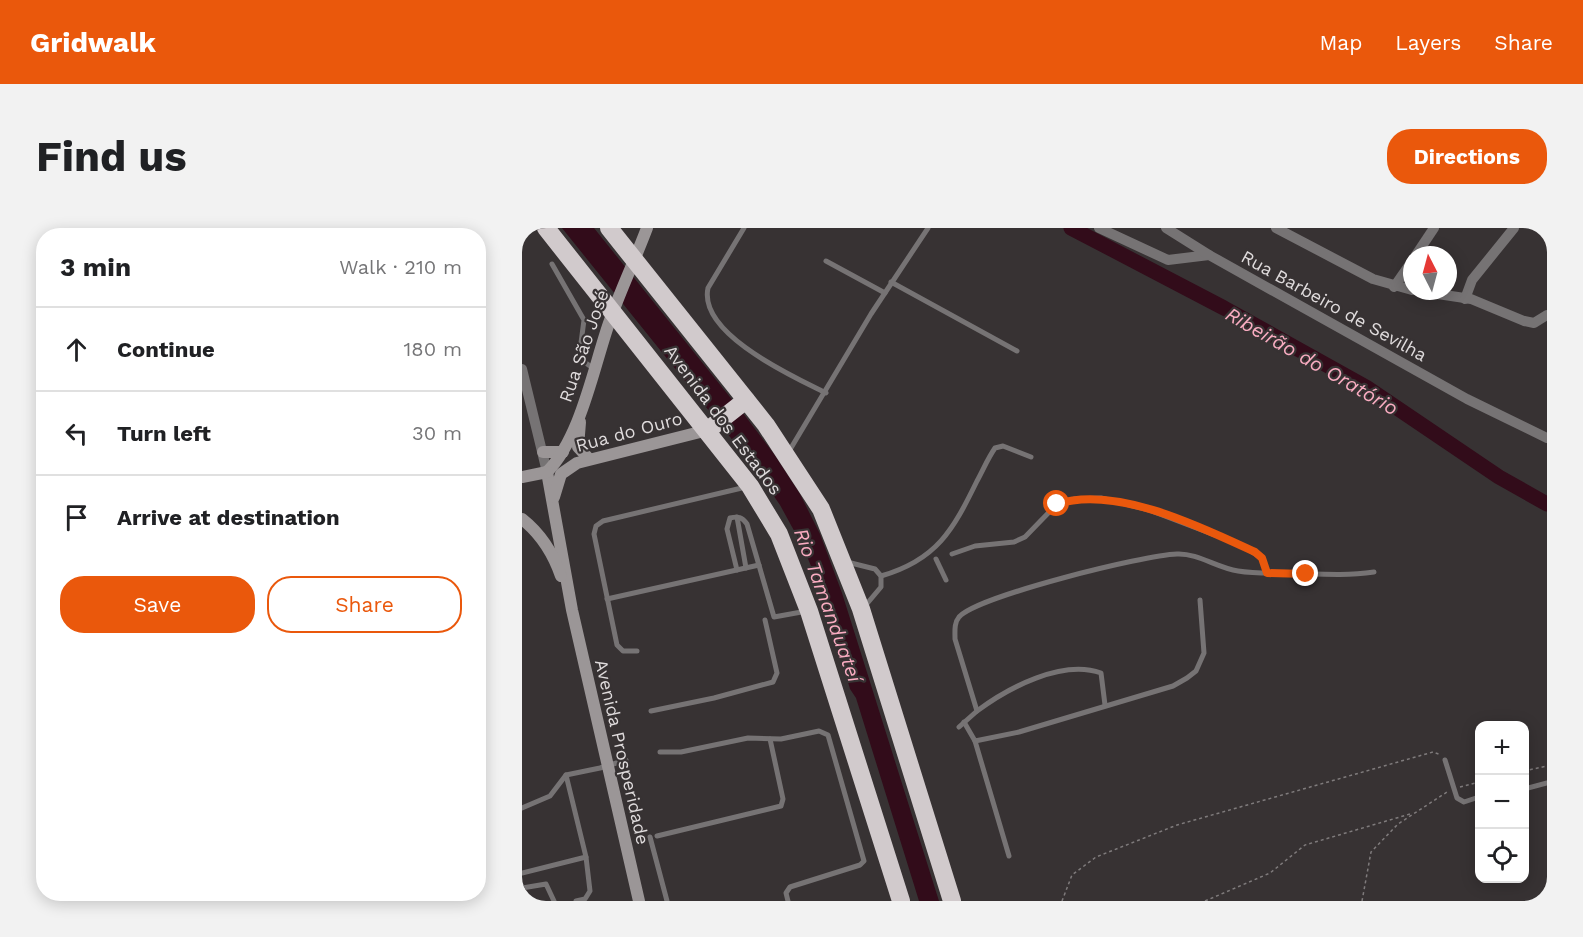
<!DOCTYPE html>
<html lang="en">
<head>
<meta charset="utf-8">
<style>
	:root { --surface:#fff; --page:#f2f2f2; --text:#202124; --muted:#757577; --line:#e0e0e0; --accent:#ea580c }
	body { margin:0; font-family:"Work Sans",sans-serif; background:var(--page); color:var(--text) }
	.controls { position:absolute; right:18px; bottom:18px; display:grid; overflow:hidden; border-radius:12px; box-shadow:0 3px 15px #0003 }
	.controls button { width:54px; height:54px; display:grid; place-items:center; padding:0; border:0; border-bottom:2px solid var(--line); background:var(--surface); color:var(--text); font:30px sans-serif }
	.compass { position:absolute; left:881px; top:18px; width:54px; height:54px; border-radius:50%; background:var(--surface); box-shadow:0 3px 15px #0003; rotate:354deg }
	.stop { position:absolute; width:18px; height:18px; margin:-14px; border:4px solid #ea580c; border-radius:50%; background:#fff }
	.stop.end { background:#ea580c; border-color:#fff; box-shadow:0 2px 6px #0008 }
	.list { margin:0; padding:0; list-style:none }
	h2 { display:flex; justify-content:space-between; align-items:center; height:78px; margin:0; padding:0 24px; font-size:26px }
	h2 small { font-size:20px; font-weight:400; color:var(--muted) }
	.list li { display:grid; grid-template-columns:39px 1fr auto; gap:18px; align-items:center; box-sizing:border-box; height:84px; padding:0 24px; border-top:2px solid var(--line) }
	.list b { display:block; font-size:22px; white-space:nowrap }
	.list em { font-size:20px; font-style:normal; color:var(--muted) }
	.actions { display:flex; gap:12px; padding:18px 24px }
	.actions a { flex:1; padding:14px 0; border:2px solid var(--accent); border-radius:24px; text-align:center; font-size:21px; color:var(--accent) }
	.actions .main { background:var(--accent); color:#fff }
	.icon { flex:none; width:33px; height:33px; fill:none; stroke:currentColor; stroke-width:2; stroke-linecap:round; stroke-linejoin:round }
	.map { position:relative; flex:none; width:1025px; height:673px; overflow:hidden; border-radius:24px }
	header { display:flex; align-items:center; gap:36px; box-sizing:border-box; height:84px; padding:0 30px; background:var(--accent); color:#fff }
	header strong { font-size:28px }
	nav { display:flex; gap:33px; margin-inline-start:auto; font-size:21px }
	.intro { display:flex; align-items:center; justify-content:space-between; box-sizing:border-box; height:144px; padding:0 36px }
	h1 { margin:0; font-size:42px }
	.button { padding:15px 27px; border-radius:24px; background:var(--accent); color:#fff; font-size:21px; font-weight:700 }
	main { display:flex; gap:36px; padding:0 36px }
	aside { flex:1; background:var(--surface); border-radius:24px; box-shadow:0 3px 15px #0003 }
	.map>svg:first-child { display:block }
	.water { fill:#320c1a }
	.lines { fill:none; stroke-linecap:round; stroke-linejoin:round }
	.river { stroke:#320c1a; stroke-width:15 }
	.path { stroke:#7f7b7c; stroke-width:1.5; stroke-dasharray:3 3; stroke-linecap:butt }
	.lane { stroke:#767374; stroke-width:5 }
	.street { stroke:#767374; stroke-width:10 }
	.secondary { stroke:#9b9697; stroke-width:12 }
	.highway { stroke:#d1cacc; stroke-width:18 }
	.route { stroke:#ea580c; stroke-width:8 }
	.labels { text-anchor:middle; stroke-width:4.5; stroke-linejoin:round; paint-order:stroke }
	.street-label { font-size:18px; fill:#dfdbdc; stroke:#373233 }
	.water-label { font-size:20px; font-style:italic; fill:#f9acc1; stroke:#373233 }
</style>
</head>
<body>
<header>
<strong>Gridwalk</strong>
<nav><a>Map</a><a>Layers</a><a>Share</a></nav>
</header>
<div class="intro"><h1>Find us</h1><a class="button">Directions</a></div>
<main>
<aside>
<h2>3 min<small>Walk · 210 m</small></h2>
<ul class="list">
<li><svg class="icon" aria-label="ahead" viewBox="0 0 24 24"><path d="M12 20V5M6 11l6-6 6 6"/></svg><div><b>Continue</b></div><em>180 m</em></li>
<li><svg class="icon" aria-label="left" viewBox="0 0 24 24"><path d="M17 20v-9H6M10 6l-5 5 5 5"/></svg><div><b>Turn left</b></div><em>30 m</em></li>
<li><svg class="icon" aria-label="arrive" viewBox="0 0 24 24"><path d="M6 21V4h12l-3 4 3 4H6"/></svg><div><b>Arrive at destination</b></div></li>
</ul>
<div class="actions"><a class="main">Save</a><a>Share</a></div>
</aside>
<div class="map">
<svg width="1025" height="673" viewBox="0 0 1025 673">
	<rect width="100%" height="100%" fill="#373233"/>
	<path class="water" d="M40,0H72L224,189L252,226L278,266L298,306L320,365L417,673H397L334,470L328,461L300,364L281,319L258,277L229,235Z"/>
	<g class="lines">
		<path class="river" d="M549,0L702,80L844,159L977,249L1025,276"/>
		<g class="path">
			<path d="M1002,543L1025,538"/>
			<path d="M938,559L957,554"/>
			<path d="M540,673L550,647L574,629L655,597L911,524L919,527"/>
			<path d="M683,673L748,645L783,617L888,586"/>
			<path d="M840,673L849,624L876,596L925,564"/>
		</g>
		<g class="lane">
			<path d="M222,0L186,60C176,106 272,149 304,165"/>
			<path d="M304,33L363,65"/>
			<path d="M30,36L62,92L57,130L72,141"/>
			<path d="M369,54L495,123"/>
			<path d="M266,225L349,86L406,0"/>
			<path d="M215,289L224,340"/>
			<path d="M430,326L453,318L492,314L503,309L535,276L553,271L579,270L627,282L719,317L740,330L745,345"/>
			<path d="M414,331L424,352"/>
			<path d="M325,334L353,341L359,348V359L343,378"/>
			<path d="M215,342L205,301L208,290C216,288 220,289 225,296L252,389L285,383"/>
			<path d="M359,348C415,332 431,302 455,253C461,242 466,230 473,220L481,218L509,229"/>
			<path d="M85,371L237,337"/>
			<path d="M115,423H101L95,417L72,306L74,298L81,293L224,259"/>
			<path d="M129,483L192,470L251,454L255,445L243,392"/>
			<path d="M455,483C486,460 540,431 579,445L583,477"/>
			<path d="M442,494L453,513L497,504L651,458L665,450L674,443L682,425L678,372"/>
			<path d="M437,499L455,483L433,411C433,403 432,395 437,389C456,368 622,327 655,326C676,325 695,340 716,343C734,346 752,345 770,345C799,346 824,348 852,344"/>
			<path d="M453,513L487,628"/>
			<path d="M138,524H159L226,510L259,511L297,503L306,507L342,633L338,637L268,659L264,665L266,673"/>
			<path d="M923,532L935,570L942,574L957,569"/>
			<path d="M1002,561L1025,555"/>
			<path d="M0,580L28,568L44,547L78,540L104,532"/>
			<path d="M135,608L259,578L261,571L248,511"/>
			<path d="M128,609L145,673"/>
			<path d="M0,645L64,629L44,547"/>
			<path d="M0,660L24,656L32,673"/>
			<path d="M54,673L63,671L68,663L64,629"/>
		</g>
		<g class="street">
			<path d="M577,0L646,32L687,27L945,171L1025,210"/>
			<path d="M644,0L687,27"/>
			<path d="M754,0L851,51L890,62"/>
			<path d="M894,27L912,0"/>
			<path d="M872,59L890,33"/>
			<path d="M896,63L949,71L1002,93L1012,95L1025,87"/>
			<path d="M943,71L950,52L992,0"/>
			<path d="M0,141L25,244"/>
		</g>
		<g class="secondary">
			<path d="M58,194L56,219L67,231"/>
			<path d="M21,224H41"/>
			<path d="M25,244L50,382L117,673"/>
			<path d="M25,244C59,209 71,141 87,95C98,63 113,32 125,0"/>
			<path d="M0,249L25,244"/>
			<path d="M32,269L39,246L55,235L186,202"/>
			<path d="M0,291C19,306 31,325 39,348"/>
		</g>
		<g class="highway">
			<path d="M24,0L228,258L257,306L287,383L379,673"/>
			<path d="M87,0L244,197L299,281L339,381L430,673"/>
			<path d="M186,202L224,172"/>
		</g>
	</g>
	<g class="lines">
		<path class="route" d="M535,276C594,257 679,299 733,324L740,330L745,345L784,346"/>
	</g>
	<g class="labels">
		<g class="street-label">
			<text transform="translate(812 78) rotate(29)" y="6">Rua Barbeiro de Sevilha</text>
			<text transform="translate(62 118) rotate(-71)" y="6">Rua São José</text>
			<text transform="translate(201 192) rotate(53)" y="6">Avenida dos Estados</text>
			<text transform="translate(107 204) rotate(-15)" y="6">Rua do Ouro</text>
			<text transform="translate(100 524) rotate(77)" y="6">Avenida Prosperidade</text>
		</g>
		<g class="water-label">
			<text transform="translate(790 133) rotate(30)" y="7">Ribeirão do Oratório</text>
			<text transform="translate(306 377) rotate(70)" y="7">Rio Tamanduateí</text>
		</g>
	</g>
</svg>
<div class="controls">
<button>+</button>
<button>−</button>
<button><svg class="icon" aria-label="locate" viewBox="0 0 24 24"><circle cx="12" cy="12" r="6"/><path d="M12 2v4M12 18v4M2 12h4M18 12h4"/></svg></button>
</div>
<svg class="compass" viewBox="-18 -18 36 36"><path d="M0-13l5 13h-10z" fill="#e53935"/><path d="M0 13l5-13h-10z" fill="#757577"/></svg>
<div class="stop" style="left:535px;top:276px"></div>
<div class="stop end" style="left:784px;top:346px"></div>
</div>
</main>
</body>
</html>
